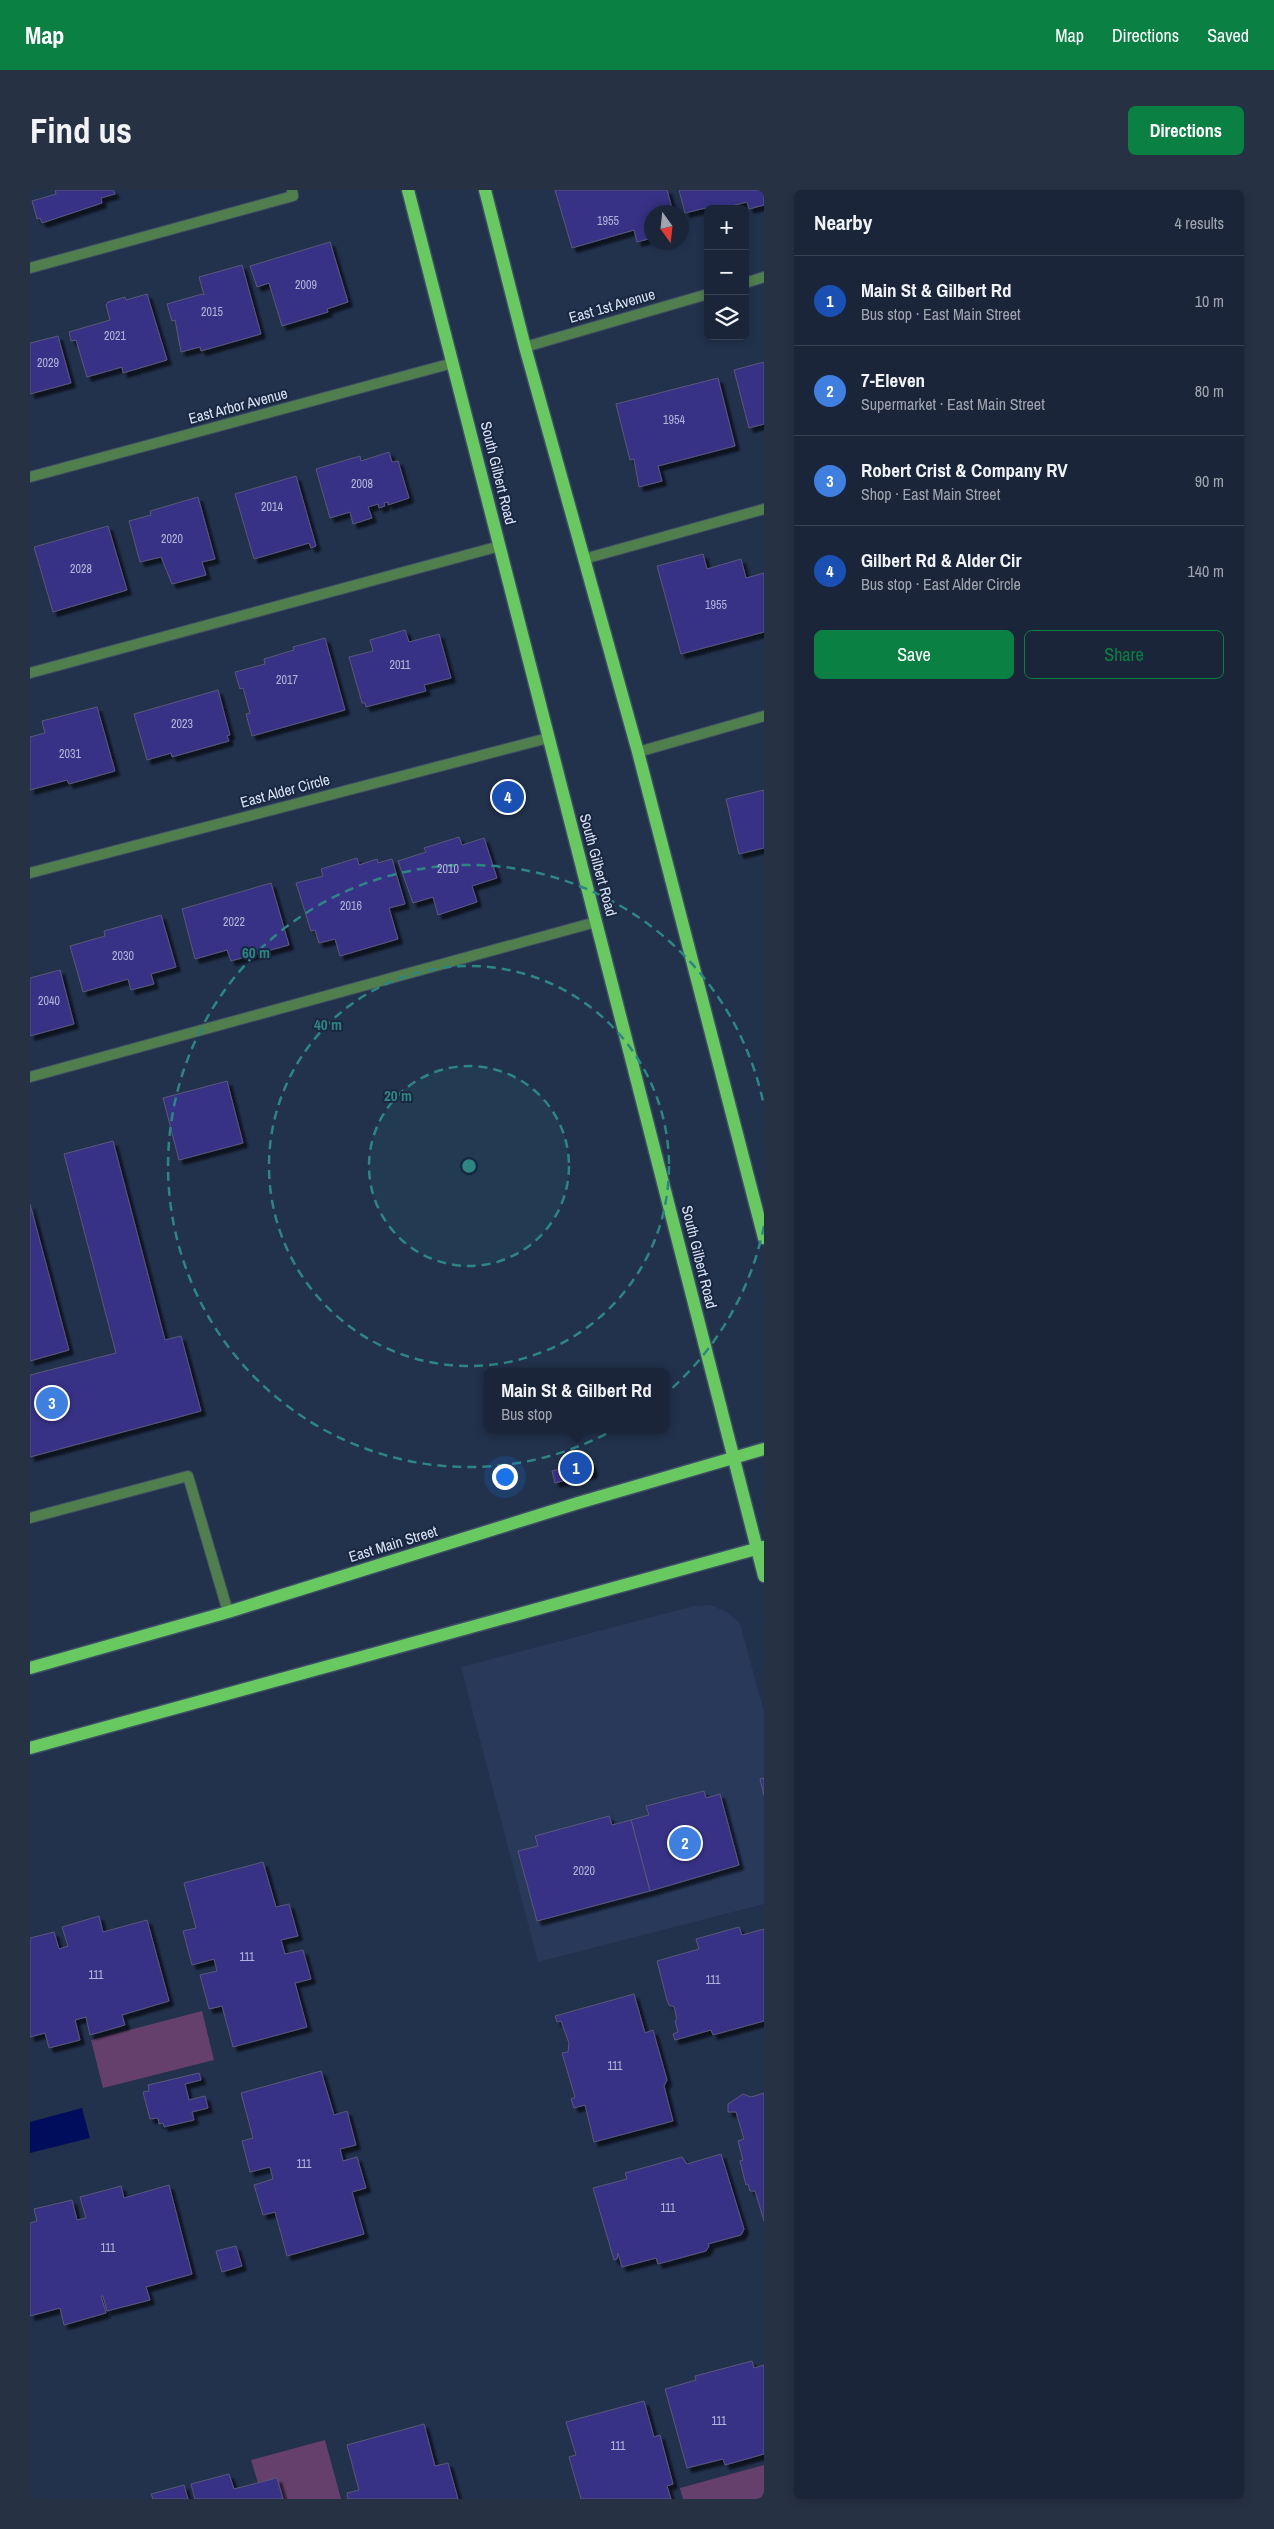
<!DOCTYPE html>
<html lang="en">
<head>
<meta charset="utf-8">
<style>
	:root { --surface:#1a2539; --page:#273144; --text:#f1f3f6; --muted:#9fa5ae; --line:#384253; --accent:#0b8043 }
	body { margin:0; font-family:"Archivo Narrow",sans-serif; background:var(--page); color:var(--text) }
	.controls { position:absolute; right:15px; top:15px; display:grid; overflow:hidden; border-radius:8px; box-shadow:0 2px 8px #0003 }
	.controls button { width:45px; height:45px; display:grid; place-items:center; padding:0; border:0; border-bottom:1px solid var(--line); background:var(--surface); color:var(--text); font:25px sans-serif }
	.compass { position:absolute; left:614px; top:15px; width:45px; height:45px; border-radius:50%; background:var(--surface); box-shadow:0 2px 8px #0003; rotate:165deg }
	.you { position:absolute; left:474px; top:1286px; width:18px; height:18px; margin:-12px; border:4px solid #fff; border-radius:50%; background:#1a73e8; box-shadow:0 0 0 8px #1a73e833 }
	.badge { display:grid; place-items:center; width:32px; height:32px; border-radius:50%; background:var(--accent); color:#fff; font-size:16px; font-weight:700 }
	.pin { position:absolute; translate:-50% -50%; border:2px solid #fff; box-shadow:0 1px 5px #0006 }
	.popup { position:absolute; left:454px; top:1178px; width:185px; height:65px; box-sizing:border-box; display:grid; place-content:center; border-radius:8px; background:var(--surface); filter:drop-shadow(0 1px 4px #0005); font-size:16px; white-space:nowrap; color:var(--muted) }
	.popup b { font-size:19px; color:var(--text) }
	.popup::after { content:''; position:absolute; left:50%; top:100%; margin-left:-10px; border:10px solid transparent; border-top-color:var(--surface) }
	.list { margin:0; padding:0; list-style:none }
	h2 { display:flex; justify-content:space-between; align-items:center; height:65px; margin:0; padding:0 20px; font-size:21px }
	h2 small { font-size:16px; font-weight:400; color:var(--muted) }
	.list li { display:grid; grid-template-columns:32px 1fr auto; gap:15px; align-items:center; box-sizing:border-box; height:90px; padding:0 20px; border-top:1px solid var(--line) }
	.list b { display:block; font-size:19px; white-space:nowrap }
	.list p { margin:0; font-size:16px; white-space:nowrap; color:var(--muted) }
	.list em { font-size:16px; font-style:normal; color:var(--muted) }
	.actions { display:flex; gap:10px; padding:15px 20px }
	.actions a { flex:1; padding:11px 0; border:1px solid var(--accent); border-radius:8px; text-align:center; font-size:18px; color:var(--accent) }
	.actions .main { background:var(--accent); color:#fff }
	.icon { flex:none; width:28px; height:28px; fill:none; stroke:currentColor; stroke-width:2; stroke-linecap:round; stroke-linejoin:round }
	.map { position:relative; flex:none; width:734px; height:2309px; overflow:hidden; border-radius:8px }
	header { display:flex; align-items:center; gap:30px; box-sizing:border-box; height:70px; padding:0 25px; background:var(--accent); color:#fff }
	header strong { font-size:24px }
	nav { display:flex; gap:28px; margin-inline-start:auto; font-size:18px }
	.intro { display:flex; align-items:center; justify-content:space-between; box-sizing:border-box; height:120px; padding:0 30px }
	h1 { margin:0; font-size:35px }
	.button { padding:12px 22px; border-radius:8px; background:var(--accent); color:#fff; font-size:18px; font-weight:700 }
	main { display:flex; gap:30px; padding:0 30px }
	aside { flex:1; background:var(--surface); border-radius:8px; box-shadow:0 2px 8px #0003 }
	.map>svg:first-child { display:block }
	.built { fill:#29395a }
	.green { fill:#66406c }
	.water { fill:#000d5c }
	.building { fill:#393086; stroke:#58597a; filter:url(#shadow) }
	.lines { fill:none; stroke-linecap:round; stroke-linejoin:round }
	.service-casing { stroke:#3f4d67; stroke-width:12 }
	.minor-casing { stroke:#3f4d67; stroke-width:12 }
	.primary-casing { stroke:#3f4d67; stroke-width:15 }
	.service { stroke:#507e4c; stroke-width:10 }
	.minor { stroke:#507e4c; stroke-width:10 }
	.primary { stroke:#68c961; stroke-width:12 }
	.ring { fill:none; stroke:#2d8682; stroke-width:2.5; stroke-dasharray:9 6 }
	.labels { text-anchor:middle; stroke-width:4; stroke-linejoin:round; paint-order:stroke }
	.number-label { font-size:12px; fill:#b1b6d9 }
	.street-label { font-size:15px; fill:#d9e3f5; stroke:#192741 }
	.centre { fill:#2d8682; stroke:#192741; stroke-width:2.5 }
	.ring-label { font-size:15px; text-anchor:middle; font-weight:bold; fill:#2d8682; stroke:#192741; stroke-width:4; stroke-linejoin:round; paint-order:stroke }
</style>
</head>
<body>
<header>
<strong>Map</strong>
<nav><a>Map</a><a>Directions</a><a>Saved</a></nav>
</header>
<div class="intro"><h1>Find us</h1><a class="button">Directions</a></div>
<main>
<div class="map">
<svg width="734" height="2309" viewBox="0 0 734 2309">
	<defs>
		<filter id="shadow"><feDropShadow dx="4.5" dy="4.5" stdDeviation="1" flood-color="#0009"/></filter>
	</defs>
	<rect width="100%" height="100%" fill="#22314c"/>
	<path class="built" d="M681,1415L698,1423L710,1434L734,1522V1714L508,1772L431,1477L664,1416Z"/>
	<g class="green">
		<path d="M172,1821L184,1870L73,1898L61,1850Z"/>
		<path d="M295,2250L311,2309H253L247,2288L228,2293L221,2270Z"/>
		<path d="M734,2275V2309H653L650,2298Z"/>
	</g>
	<path class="water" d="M52,1918L60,1948L0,1963V1932Z"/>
	<g class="building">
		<path d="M25,0H83L85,4L71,8L72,13L12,33L10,28L7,29L2,11L26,4Z"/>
		<path d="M525,0H637L643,22H622V48L607,52L604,40L542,58Z"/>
		<path d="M649,0H734V15L719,19L717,12L689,19H685L684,16L655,23Z"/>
		<path d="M300,52L318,112L297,119L298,122L252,136L239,93L227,97L220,76Z"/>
		<path d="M212,75L231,144L171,161L170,157L151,162L145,130L142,131L137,114L172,104L174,105L169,87Z"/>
		<path d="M117,104L137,170L93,183L92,177L57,187L46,150L41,151L39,142L80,130L76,115L78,112L95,107L96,110Z"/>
		<path d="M28,146L41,193L0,204V153Z"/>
		<path d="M734,172V234L719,238L704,180Z"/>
		<path d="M688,188L705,256L628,276L632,291L609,297L604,269L600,270L586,214Z"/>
		<path d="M359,262L362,272L368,271L379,308L358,315V312L354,313L355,316L349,318L348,314L338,317L342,328L323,334L320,322L300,328L286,279L330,266L331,271Z"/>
		<path d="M266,286L286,356L281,358L279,353L224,369L205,304Z"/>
		<path d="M168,307L185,369L172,372L176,385L142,394L131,367L110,372L99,331L121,325L120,321Z"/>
		<path d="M78,336L97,400L23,422L4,357Z"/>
		<path d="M673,364L677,379L711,369L716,388L734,383V442L651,464L627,376Z"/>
		<path d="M375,440L379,452L409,444L421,488L394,495L396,501L336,517L335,513H332L319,467L343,461L340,450Z"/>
		<path d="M295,448L315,520L222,546L216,524L220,523L213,498L210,499L205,482L235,474L234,469L264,460L263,457Z"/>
		<path d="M188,500L200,545L197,546L199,551L142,567L141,563L117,570L104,524Z"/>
		<path d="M67,517L85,581L39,594L37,590L0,600V547L15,543L12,531Z"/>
		<path d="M734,600V658L709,664L696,609Z"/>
		<path d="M429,647L432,655L454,648L467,688L442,696L447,712L408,725L403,707L383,713L368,671L396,662L394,658Z"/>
		<path d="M327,668L329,675L347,669L348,673L362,669L375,714L359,718L368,749L310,766L305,749L289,753L285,740L281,741L266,693L293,686L291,679Z"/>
		<path d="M241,693L259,755L201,771L197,760L165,769L152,719Z"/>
		<path d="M131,725L146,777L121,784L124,794L101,800L98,789L53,802L40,756L75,746L74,741Z"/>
		<path d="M30,780L44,834L0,846V788Z"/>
		<path d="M197,891L213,953L149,970L133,908Z"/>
		<path d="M83,951L135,1150L151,1146L171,1221L0,1267V1185L86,1163L34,964Z"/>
		<path d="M0,1014L39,1160L0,1171Z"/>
		<path d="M560,1271L563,1283L525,1293L522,1281Z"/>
		<path d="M734,1588V1605L730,1589Z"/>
		<path d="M674,1601L676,1608L690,1604L709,1675L620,1701L601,1630L619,1625L616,1616Z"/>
		<path d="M579,1626L582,1635L601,1630L620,1701L507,1731L488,1661L508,1656L505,1646Z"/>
		<path d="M233,1672L246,1717L259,1714L268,1746L251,1750L255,1764L273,1760L281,1789L265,1793L277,1837L203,1857L192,1816L179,1819L170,1785L187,1781L184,1769L162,1775L153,1741L166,1738L154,1693Z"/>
		<path d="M69,1726L73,1742L117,1730L139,1811L92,1825L95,1835L60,1845L56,1827L45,1830L50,1850L19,1858L15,1843L0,1847V1748L24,1742L29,1759L38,1756L32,1737Z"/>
		<path d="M709,1737L712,1745L734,1739V1831L683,1845L681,1840L645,1850L643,1844L648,1842L645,1831L647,1829L644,1817L639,1815L637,1810L627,1771L669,1759L666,1749Z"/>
		<path d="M604,1804L615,1843L623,1840L637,1890L634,1896L643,1931L564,1952L555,1915L544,1918L541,1909L545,1907L532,1863L538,1862L539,1853L531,1831L527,1832L525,1826Z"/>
		<path d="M291,1881L304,1925L317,1921L326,1955L310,1959L313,1971L327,1967L336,1998L322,2002L334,2044L257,2066L245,2022L233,2025L224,1995L243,1989L240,1977L220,1982L212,1951L223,1948L211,1903Z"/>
		<path d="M169,1883L171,1890L155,1894L159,1910L175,1906L178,1918L162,1922L164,1930L134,1937L133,1933L129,1934L128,1928L120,1929L113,1902L119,1901L118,1895Z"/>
		<path d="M734,1903V2031L725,2001H720L718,1994L716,1995L710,1971L713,1970L708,1951L714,1949L706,1922H698V1914L713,1904L721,1907Z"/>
		<path d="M691,1964L714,2039L711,2045L678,2054L679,2056L676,2061L628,2074L626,2068L592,2077L588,2063L587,2069L584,2070L563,1998L597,1989L595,1983L652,1967L657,1974Z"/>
		<path d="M139,1995L162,2084L116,2097L120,2110L77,2121L73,2106H71L76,2123L34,2135L30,2118L0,2126V2033L7,2031L4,2019L42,2010L47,2030L56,2028L50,2007L91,1996L94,2008Z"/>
		<path d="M206,2056L212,2076L192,2082L186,2061Z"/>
		<path d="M722,2171L724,2178L734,2175V2264L695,2275L693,2269L657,2278L635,2199L666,2190L665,2186Z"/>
		<path d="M614,2211L624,2247L630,2245L643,2294L637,2296L641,2309H551L539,2267L546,2265L536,2232Z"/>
		<path d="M394,2234L405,2276L418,2273L428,2309H318L317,2303L329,2300L317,2255Z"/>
		<path d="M199,2284L204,2299L247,2288L253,2309H165L161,2294Z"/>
		<path d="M154,2295L158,2309H123L121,2304Z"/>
	</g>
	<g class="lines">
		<g class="service-casing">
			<g id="service">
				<path d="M0,78L263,6L262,0"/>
				<path d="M554,369L734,319"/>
				<path d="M0,483L470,356"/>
				<path d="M0,887L566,732"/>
				<path d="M0,1328L158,1286L198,1422"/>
			</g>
		</g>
		<g class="minor-casing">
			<g id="minor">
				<path d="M715,93L734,87"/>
				<path d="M495,157L678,104"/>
				<path d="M0,287L423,173"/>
				<path d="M608,562L734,526"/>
				<path d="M0,683L518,548"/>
			</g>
		</g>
		<g class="primary-casing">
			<g id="primary">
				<path d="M378,0L734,1386"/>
				<path d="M455,0L495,157L608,562L734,1048"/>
				<path d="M0,1478L198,1422L548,1313L734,1259"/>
				<path d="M0,1558L733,1357"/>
			</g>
		</g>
		<use href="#service" class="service"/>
		<use href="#minor" class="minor"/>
		<use href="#primary" class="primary"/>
	</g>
	<circle cx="439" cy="976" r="100" fill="#2d8682" fill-opacity=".12"/>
	<g class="ring">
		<circle cx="439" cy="976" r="100"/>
		<circle cx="439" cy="976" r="200"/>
		<path d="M734 1036A301 301 0 1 1 734 916"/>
	</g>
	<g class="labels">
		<g class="number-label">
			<text x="578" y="35">1955</text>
			<text x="276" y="99">2009</text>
			<text x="182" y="126">2015</text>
			<text x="85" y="150">2021</text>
			<text x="18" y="177">2029</text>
			<text x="644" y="234">1954</text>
			<text x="332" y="298">2008</text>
			<text x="242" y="321">2014</text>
			<text x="142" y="353">2020</text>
			<text x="51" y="383">2028</text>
			<text x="686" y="419">1955</text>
			<text x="370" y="479">2011</text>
			<text x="257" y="494">2017</text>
			<text x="152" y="538">2023</text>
			<text x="40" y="568">2031</text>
			<text x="418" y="683">2010</text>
			<text x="321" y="720">2016</text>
			<text x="204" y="736">2022</text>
			<text x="93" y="770">2030</text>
			<text x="19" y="815">2040</text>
			<text x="554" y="1685">2020</text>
			<text x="217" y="1771">111</text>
			<text x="66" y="1789">111</text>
			<text x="683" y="1794">111</text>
			<text x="585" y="1880">111</text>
			<text x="274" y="1978">111</text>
			<text x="638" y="2022">111</text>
			<text x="78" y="2062">111</text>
			<text x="689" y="2235">111</text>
			<text x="588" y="2260">111</text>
		</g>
		<g class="street-label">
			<text transform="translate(582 116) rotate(-16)" y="5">East 1st Avenue</text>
			<text transform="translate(208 216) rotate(-15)" y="5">East Arbor Avenue</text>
			<text transform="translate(468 283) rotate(76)" y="5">South Gilbert Road</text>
			<text transform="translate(255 601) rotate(-15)" y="5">East Alder Circle</text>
			<text transform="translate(568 675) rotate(75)" y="5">South Gilbert Road</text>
			<text transform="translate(669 1067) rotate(76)" y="5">South Gilbert Road</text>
			<text transform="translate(363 1354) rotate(-17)" y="5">East Main Street</text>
		</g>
	</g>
	<circle cx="439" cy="976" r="8" class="centre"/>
	<g class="ring-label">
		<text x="226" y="768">60 m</text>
		<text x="298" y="840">40 m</text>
		<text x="368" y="911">20 m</text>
	</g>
</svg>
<div class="controls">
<button>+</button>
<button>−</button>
<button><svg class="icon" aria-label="layers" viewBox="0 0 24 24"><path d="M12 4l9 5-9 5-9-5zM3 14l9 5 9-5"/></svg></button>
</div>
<svg class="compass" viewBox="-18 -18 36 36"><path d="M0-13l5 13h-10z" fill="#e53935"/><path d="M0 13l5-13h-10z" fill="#9fa5ae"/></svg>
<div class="you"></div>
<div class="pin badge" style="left:546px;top:1278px;background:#1a4fb4">1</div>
<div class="popup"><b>Main St &amp; Gilbert Rd</b>Bus stop</div>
<div class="pin badge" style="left:655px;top:1653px;background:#3f7fe0">2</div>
<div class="pin badge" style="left:22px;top:1213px;background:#3f7fe0">3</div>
<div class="pin badge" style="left:478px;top:607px;background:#1a4fb4">4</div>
</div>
<aside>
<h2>Nearby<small>4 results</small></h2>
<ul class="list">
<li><span class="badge" style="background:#1a4fb4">1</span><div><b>Main St &amp; Gilbert Rd</b><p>Bus stop · East Main Street</p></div><em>10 m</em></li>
<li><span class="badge" style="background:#3f7fe0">2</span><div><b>7-Eleven</b><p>Supermarket · East Main Street</p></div><em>80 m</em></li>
<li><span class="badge" style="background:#3f7fe0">3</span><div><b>Robert Crist &amp; Company RV</b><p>Shop · East Main Street</p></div><em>90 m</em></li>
<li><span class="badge" style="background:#1a4fb4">4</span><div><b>Gilbert Rd &amp; Alder Cir</b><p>Bus stop · East Alder Circle</p></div><em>140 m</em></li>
</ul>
<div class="actions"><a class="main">Save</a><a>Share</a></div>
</aside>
</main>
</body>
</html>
